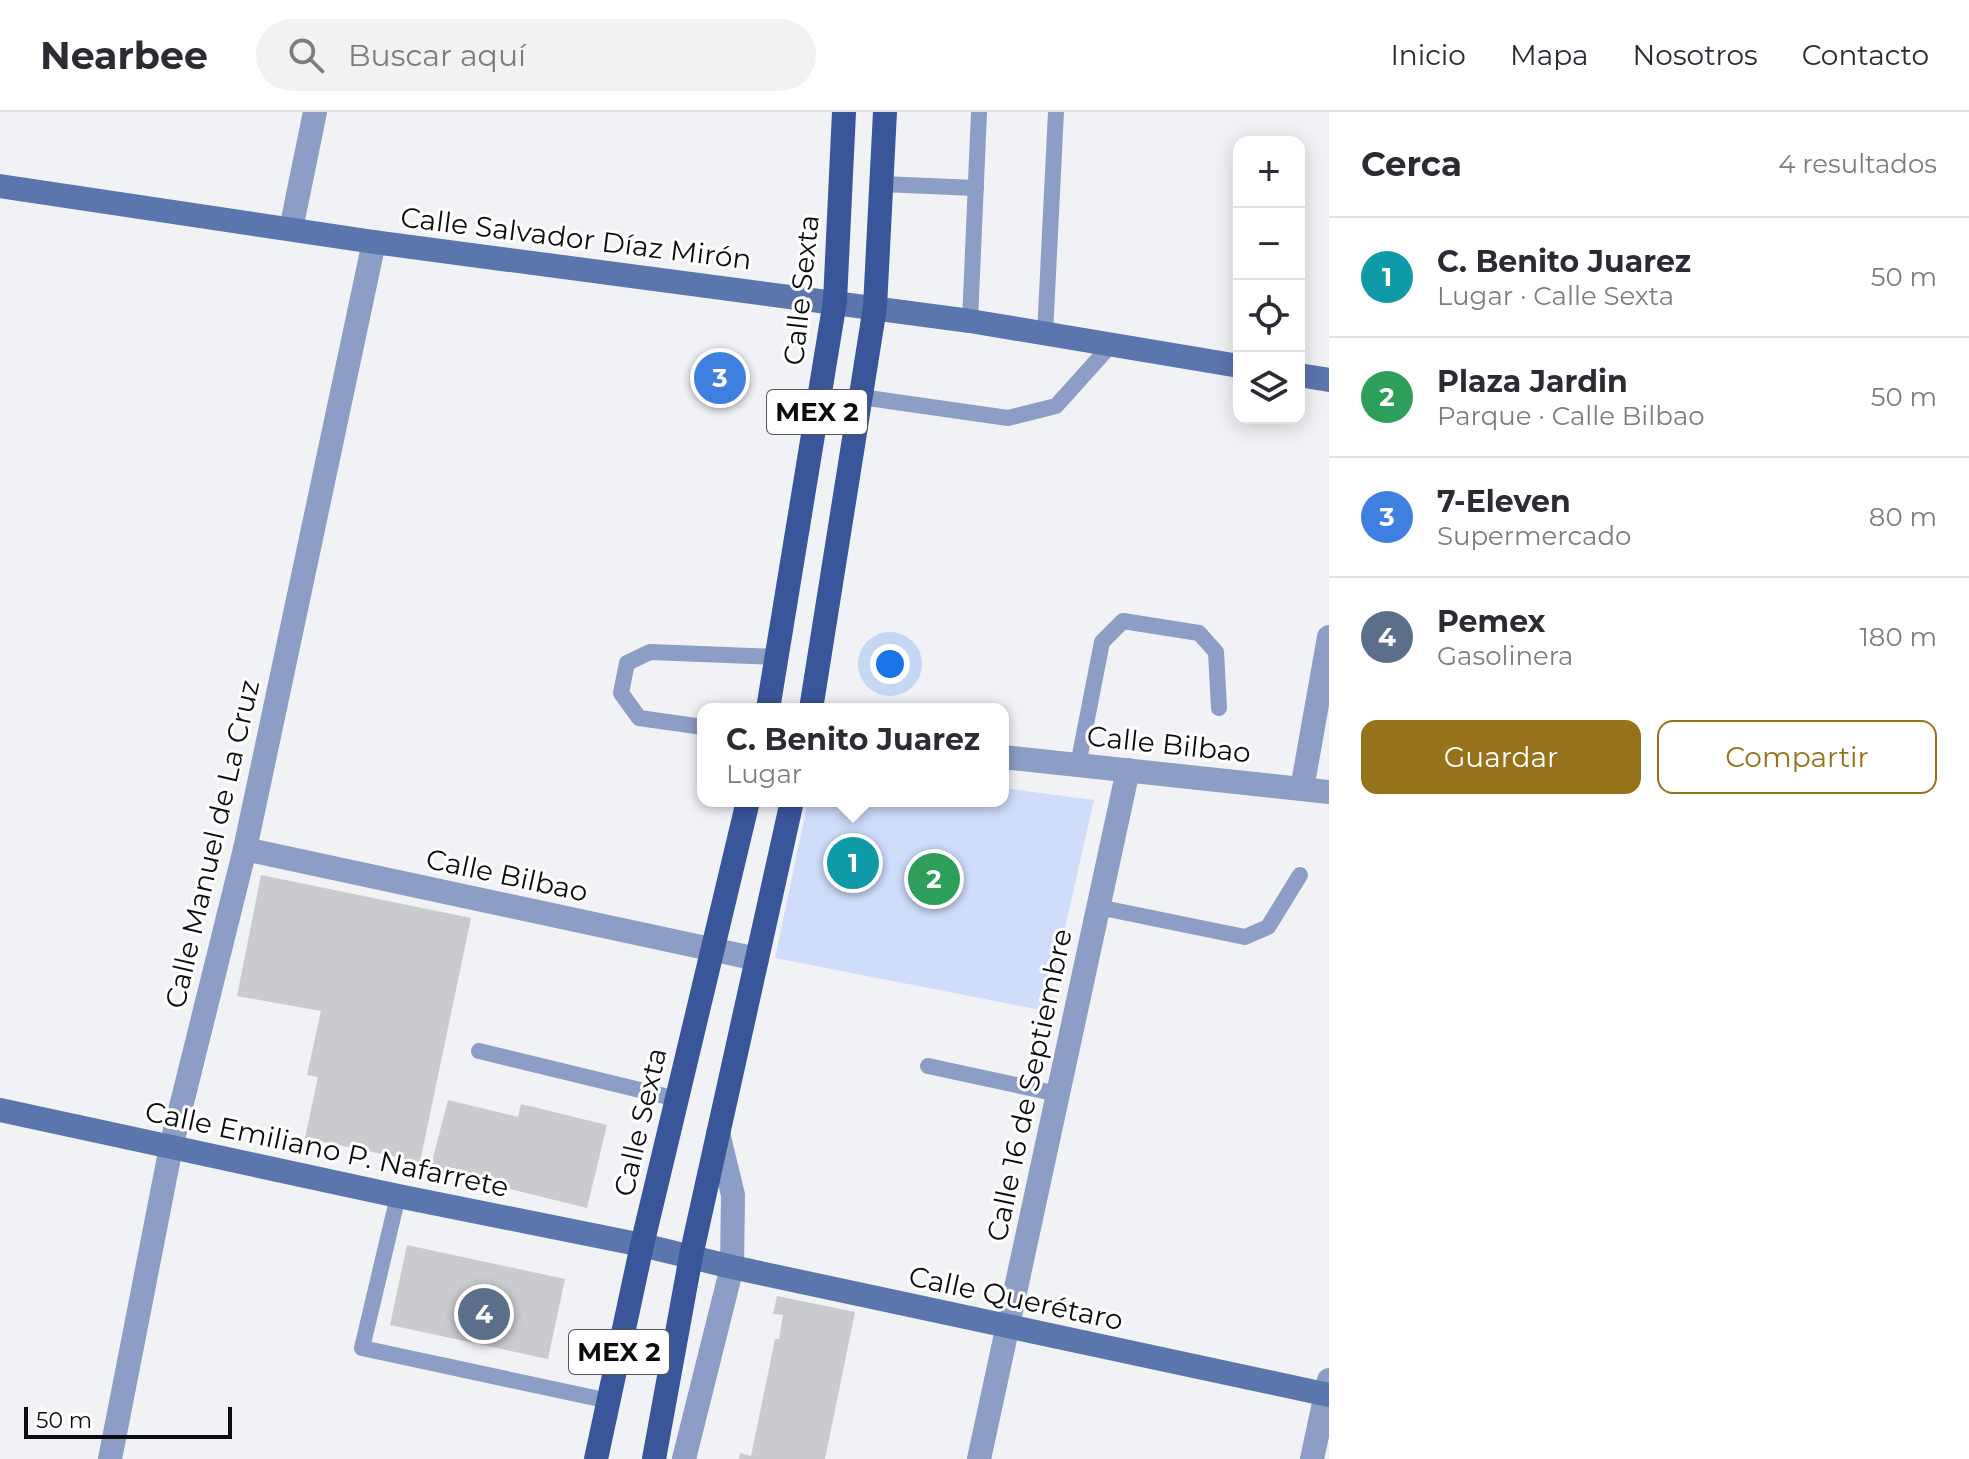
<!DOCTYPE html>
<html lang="es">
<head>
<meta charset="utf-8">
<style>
	:root { --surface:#fff; --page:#f2f2f3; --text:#2b2b33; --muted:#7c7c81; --line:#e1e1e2; --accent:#96731b }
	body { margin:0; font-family:Montserrat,sans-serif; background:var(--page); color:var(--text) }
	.controls { position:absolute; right:24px; top:24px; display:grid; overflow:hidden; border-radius:16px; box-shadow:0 4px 20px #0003 }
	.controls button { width:72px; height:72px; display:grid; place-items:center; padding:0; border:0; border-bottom:2px solid var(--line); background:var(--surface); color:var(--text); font:40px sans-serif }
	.scale { position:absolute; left:24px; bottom:20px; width:208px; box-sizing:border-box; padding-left:8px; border:4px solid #0b0c0d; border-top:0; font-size:22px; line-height:28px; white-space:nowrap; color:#0b0c0d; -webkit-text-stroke:6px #fff; paint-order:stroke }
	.you { position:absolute; left:890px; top:552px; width:28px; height:28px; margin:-20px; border:6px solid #fff; border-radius:50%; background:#1a73e8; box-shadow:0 0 0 12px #1a73e833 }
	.badge { display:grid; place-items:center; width:52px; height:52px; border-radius:50%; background:var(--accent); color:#fff; font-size:26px; font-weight:700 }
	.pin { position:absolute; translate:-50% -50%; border:4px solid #fff; box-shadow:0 2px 8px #0006 }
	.popup { position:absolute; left:697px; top:591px; width:312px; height:104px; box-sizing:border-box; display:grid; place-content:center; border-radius:16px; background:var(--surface); filter:drop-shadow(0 2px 6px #0005); font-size:26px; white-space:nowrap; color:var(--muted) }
	.popup b { font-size:30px; color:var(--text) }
	.popup::after { content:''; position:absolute; left:50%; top:100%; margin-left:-16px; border:16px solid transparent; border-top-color:var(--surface) }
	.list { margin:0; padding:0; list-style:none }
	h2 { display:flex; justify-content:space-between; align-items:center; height:104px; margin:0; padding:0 32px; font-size:34px }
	h2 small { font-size:26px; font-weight:400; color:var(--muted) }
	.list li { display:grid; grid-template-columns:52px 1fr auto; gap:24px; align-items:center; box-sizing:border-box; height:120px; padding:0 32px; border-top:2px solid var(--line) }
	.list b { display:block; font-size:30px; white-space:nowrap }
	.list p { margin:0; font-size:26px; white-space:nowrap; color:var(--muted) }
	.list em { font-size:26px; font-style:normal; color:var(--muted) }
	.actions { display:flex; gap:16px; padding:24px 32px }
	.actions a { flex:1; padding:18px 0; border:2px solid var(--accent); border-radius:16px; text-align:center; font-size:28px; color:var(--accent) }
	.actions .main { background:var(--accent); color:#fff }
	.icon { flex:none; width:44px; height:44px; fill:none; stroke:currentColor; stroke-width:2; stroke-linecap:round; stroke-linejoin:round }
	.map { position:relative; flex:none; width:1329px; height:1347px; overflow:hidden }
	header { display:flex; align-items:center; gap:48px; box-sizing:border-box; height:112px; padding:0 40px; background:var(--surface); border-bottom:2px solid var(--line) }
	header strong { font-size:38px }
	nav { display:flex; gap:44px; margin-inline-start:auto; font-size:28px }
	.search { width:560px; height:72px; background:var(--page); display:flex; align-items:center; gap:20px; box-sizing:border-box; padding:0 28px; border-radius:44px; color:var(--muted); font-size:30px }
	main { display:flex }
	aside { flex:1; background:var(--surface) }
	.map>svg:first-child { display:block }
	.green { fill:#cfddfb }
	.building { fill:#c9cbcf }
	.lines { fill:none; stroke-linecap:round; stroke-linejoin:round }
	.lane { stroke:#8c9ec5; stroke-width:16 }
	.street { stroke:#8c9ec5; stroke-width:24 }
	.secondary { stroke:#5b75ad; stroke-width:24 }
	.primary { stroke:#39569a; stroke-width:24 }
	.labels { text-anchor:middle; stroke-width:6; stroke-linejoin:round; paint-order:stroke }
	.shield { fill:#fff; stroke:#545556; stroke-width:2 }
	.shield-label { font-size:26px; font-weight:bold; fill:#0b0c0d }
	.street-label { font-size:28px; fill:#0b0c0d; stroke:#fff }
</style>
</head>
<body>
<header>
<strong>Nearbee</strong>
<div class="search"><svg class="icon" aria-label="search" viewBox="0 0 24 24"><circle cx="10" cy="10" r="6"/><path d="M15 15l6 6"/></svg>Buscar aquí</div>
<nav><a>Inicio</a><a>Mapa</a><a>Nosotros</a><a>Contacto</a></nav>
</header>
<main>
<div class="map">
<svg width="1329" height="1347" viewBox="0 0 1329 1347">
	<rect width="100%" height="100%" fill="#f0f2f6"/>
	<path class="green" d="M1003,676L1094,688L1046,899L775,846L808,689H1003Z"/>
	<g class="building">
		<path d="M261,763L471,806L420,1050L305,1026L318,965L307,963L321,899L237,884Z"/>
		<path d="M448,988L518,1005L521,992L607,1013L587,1096L430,1057Z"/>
		<path d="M407,1133L565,1167L548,1247L390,1213Z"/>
		<path d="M777,1184L855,1200L825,1347H739L740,1341L751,1344L775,1227H779L783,1203L773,1202Z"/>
	</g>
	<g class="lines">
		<g class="lane">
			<path d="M882,72L976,76"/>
			<path d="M970,209L979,0"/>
			<path d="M1045,222L1056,0"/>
			<path d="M861,285L1008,306L1056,294L1110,234"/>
			<path d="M703,615L639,606L621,581L627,551L650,540L778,545"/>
			<path d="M1078,653L1102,530L1123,509L1199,521L1216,540L1219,596"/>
			<path d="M1098,795L1245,825L1268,815L1300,763"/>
			<path d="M479,939L677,987"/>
			<path d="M928,954L1058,982"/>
			<path d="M398,1084L362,1236L609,1289"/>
		</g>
		<g class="street">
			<path d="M291,117L315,0"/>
			<path d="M1003,645L1329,680"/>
			<path d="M1302,677L1329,525"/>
			<path d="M245,737L757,847"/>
			<path d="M110,1347L171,1035L245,737L374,130"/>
			<path d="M684,1347L732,1155L733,1083L718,1021"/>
			<path d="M979,1347L1128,658"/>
			<path d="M1312,1347L1329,1268"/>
		</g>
		<g class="secondary">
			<path d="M0,74L374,130L970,209L1239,254"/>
			<path d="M1299,263L1329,268"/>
			<path d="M0,998L398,1084L642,1133L732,1155L1329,1283"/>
		</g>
		<g class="primary">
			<path d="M768,597L835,189L844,0"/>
			<path d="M811,597L875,195L885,0"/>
			<path d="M596,1347L642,1133L748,689"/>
			<path d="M654,1347L691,1144L792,689"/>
		</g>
	</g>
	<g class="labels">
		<g class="shield">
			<rect x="767" y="278" width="100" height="44" rx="6"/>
			<rect x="569" y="1218" width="100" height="44" rx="6"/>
		</g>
		<g class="shield-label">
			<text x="817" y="309">MEX 2</text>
			<text x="619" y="1249">MEX 2</text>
		</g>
		<g class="street-label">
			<text transform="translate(576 126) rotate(7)" y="10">Calle Salvador Díaz Mirón</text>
			<text transform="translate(801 178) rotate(-84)" y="10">Calle Sexta</text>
			<text transform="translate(1169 632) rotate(6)" y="10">Calle Bilbao</text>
			<text transform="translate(212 732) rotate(-77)" y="10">Calle Manuel de La Cruz</text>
			<text transform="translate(507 763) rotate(12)" y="10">Calle Bilbao</text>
			<text transform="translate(1029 973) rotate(-78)" y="10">Calle 16 de Septiembre</text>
			<text transform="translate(640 1010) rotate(-77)" y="10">Calle Sexta</text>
			<text transform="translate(327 1037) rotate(12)" y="10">Calle Emiliano P. Nafarrete</text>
			<text transform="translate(1016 1186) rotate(12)" y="10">Calle Querétaro</text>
		</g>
	</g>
</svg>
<div class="controls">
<button>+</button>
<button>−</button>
<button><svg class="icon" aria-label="locate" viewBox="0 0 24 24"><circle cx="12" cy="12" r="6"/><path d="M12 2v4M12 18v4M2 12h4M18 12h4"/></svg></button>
<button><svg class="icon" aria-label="layers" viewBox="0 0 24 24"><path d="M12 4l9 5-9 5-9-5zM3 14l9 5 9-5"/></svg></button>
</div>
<div class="scale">50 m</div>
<div class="you"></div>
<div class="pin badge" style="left:853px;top:751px;background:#0f9aa8">1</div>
<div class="popup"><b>C. Benito Juarez</b>Lugar</div>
<div class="pin badge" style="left:934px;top:767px;background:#2e9e5b">2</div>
<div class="pin badge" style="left:720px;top:266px;background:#3f7fe0">3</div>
<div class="pin badge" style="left:484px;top:1202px;background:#5c6f8a">4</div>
</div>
<aside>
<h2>Cerca<small>4 resultados</small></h2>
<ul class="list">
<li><span class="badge" style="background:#0f9aa8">1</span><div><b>C. Benito Juarez</b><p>Lugar · Calle Sexta</p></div><em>50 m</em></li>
<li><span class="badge" style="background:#2e9e5b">2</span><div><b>Plaza Jardin</b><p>Parque · Calle Bilbao</p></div><em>50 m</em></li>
<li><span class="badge" style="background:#3f7fe0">3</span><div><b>7-Eleven</b><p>Supermercado</p></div><em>80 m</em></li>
<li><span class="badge" style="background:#5c6f8a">4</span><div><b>Pemex</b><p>Gasolinera</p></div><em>180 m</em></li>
</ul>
<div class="actions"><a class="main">Guardar</a><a>Compartir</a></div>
</aside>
</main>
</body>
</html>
